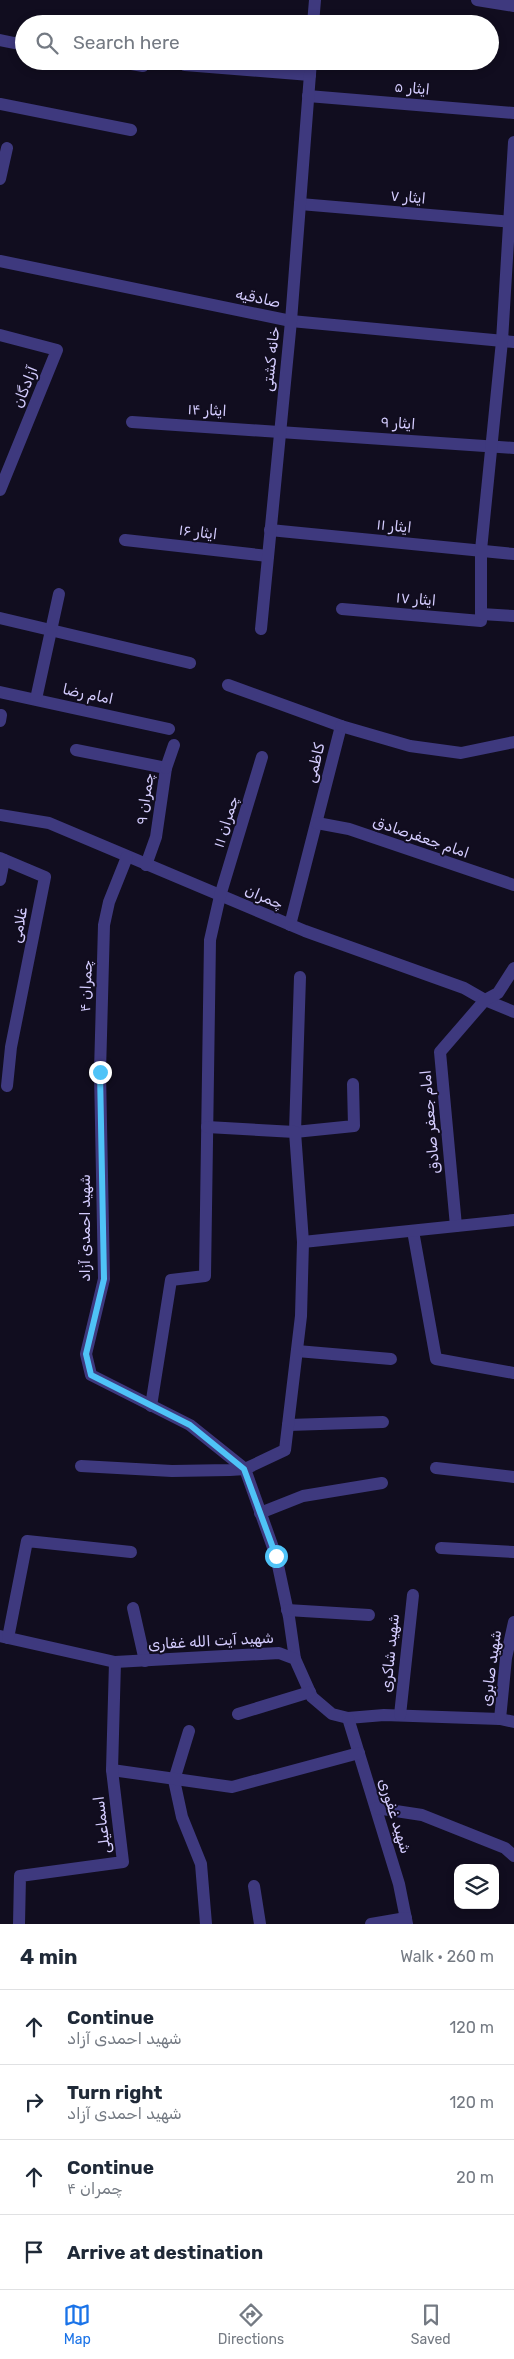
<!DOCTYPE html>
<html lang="en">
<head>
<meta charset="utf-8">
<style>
	:root { --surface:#fff; --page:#f6f6f7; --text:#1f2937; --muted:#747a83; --line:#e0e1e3; --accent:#1a73e8 }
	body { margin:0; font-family:Rubik,"Noto Sans Arabic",sans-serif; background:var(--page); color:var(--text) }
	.controls { position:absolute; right:15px; bottom:15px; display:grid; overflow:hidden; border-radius:10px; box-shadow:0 2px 8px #0003 }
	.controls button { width:45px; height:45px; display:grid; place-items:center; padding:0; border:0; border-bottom:1px solid var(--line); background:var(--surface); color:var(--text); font:25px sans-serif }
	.stop { position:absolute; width:15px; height:15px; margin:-11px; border:4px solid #4fc3f7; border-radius:50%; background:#fff }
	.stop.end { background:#4fc3f7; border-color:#fff; box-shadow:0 1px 5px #0008 }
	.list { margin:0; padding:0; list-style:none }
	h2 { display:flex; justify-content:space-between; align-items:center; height:65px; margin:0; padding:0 20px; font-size:21px }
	h2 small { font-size:16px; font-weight:400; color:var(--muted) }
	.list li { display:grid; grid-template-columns:32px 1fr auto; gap:15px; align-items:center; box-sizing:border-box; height:75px; padding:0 20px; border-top:1px solid var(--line) }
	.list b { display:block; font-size:19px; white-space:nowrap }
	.list p { margin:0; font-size:16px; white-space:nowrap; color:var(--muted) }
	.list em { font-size:16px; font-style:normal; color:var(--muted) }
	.icon { flex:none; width:28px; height:28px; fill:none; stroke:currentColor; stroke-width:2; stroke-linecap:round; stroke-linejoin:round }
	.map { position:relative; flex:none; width:514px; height:1924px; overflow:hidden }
	.search { position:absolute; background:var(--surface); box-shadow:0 2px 8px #0003; left:15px; right:15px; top:15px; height:55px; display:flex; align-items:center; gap:12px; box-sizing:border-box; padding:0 18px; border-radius:28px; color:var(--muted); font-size:19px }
	.sheet { height:365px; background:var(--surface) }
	nav { display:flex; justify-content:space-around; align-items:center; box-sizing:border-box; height:70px; border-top:1px solid var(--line); background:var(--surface); font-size:14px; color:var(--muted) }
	nav a { display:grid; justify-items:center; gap:2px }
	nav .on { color:var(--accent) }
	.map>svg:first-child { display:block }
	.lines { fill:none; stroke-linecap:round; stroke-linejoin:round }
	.minor { stroke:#3e397e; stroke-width:12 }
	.route { stroke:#4fc3f7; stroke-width:6 }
	.labels { text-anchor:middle; stroke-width:4; stroke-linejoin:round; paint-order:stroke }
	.street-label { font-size:15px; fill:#d4ccfe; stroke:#110d1f }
</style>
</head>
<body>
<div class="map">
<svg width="514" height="1924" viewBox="0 0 514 1924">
	<rect width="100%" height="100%" fill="#110d1f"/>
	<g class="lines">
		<g class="minor">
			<path d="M477,0L514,6"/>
			<path d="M313,24L315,0"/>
			<path d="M0,40L24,45"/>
			<path d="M115,61L143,66"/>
			<path d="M185,65L310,75"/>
			<path d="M308,96L514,113"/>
			<path d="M0,104L131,130"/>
			<path d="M0,179L7,148"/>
			<path d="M300,204L514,222"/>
			<path d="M0,261L291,321L514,342"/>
			<path d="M0,335L57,350L0,490"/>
			<path d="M132,422L514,448"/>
			<path d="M270,530L514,554"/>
			<path d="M125,540L268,556"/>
			<path d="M342,609L481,621V550L502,341L514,142"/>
			<path d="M481,614L514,616"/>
			<path d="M0,618L190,663"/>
			<path d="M261,629L291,321L311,61"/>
			<path d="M228,685L341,726L290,925"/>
			<path d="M0,692L169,729"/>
			<path d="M36,699L59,594"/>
			<path d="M0,721L1,715"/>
			<path d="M341,726L410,746L461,753L514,742"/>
			<path d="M76,750L166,768L156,837L146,865"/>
			<path d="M166,768L174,745"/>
			<path d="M0,815L49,823L305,931L464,988L485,1000L514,1012"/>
			<path d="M317,823L349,829L514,885"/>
			<path d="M127,857L109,902L104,925L100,1072L104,1279L86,1354L91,1375L190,1425L245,1469L276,1556L289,1617L295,1659"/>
			<path d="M0,858L45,877L11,1047L7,1086"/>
			<path d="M0,880L4,860"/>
			<path d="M300,977L295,1132L354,1126L353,1084"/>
			<path d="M456,1226L440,1052L485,1000L498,993L514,968"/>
			<path d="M413,1231L436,1359L514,1373"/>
			<path d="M303,1242L514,1220"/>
			<path d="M297,1351L391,1359"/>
			<path d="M151,1406L171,1280L205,1276L210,940L220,896L262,757"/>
			<path d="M288,1425L383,1422"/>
			<path d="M81,1466L172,1471L230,1470L245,1469L285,1450L301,1316L303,1242L295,1132L207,1127"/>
			<path d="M436,1468L514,1477"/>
			<path d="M260,1513L303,1496L382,1483"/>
			<path d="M441,1548L514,1552"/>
			<path d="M133,1608L145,1661"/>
			<path d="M287,1610L369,1615"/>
			<path d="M0,1636L115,1662L279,1653L295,1659L312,1697L332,1714L348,1718L384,1715L500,1719L514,1722"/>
			<path d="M8,1638L27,1541L131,1552"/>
			<path d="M238,1714L310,1692"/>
			<path d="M400,1715L413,1595"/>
			<path d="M348,1718L399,1884L407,1924"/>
			<path d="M500,1719L506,1658L514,1622"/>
			<path d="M189,1731L174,1780L182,1817L201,1864L206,1924"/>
			<path d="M112,1770L232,1787L359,1753"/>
			<path d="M376,1808L422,1815L505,1848L514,1856"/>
			<path d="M254,1886L260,1924"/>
			<path d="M19,1924L20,1876L123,1862L112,1770L115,1662"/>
			<path d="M371,1924L406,1918"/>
		</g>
	</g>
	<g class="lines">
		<path class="route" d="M100,1072L104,1279L86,1354L91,1375L190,1425L244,1469L276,1556"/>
	</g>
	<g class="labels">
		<g class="street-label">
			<text transform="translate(412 88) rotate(5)" y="5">ایثار ۵</text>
			<text transform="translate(408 197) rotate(5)" y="5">ایثار ۷</text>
			<text transform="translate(258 298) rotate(12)" y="5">صادقیه</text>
			<text transform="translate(271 359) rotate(-84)" y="5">خانه کشتی</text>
			<text transform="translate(25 387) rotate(-68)" y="5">آزادگان</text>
			<text transform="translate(207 410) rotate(3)" y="5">ایثار ۱۴</text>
			<text transform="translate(398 423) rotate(4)" y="5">ایثار ۹</text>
			<text transform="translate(394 526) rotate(6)" y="5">ایثار ۱۱</text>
			<text transform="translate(198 532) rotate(7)" y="5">ایثار ۱۶</text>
			<text transform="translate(416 599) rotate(5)" y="5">ایثار ۱۷</text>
			<text transform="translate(88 694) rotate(12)" y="5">امام رضا</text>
			<text transform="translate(315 763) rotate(-76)" y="5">کاظمی</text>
			<text transform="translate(145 799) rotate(-82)" y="5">چمران ۹</text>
			<text transform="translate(226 822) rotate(-73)" y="5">چمران ۱۱</text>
			<text transform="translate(421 837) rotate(19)" y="5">امام جعفرصادق</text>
			<text transform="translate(264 897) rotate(23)" y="5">چمران</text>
			<text transform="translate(19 925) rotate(-79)" y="5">غلامی</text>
			<text transform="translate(86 986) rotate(-88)" y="5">چمران ۴</text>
			<text transform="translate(430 1122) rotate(-95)" y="5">امام جعفر صادق</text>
			<text transform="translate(85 1228) rotate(-90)" y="5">شهید احمدی آزاد</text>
			<text transform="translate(211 1641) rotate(-3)" y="5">شهید آیت الله غفاری</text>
			<text transform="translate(390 1653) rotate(-84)" y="5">شهید شاکری</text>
			<text transform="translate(491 1668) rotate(-82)" y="5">شهید صابری</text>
			<text transform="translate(395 1816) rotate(73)" y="5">شهید غفوری</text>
			<text transform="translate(102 1825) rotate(-97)" y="5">اسماعیلی</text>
		</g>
	</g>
</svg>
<div class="controls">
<button><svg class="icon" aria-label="layers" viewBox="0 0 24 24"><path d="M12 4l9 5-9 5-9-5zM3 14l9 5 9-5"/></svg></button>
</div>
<div class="stop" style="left:276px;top:1556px"></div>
<div class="stop end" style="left:100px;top:1072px"></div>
<div class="search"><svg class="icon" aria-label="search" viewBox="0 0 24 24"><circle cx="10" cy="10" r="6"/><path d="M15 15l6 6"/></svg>Search here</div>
</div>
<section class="sheet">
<h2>4 min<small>Walk · 260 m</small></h2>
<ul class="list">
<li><svg class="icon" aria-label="ahead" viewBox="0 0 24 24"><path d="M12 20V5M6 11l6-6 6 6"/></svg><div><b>Continue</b><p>شهید احمدی آزاد</p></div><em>120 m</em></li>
<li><svg class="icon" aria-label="right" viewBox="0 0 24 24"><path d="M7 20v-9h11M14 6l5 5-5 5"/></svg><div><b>Turn right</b><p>شهید احمدی آزاد</p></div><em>120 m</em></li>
<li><svg class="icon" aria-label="ahead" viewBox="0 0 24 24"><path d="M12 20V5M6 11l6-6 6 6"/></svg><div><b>Continue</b><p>چمران ۴</p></div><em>20 m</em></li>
<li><svg class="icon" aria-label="arrive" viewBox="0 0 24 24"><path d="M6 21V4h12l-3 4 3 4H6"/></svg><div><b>Arrive at destination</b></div></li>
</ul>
</section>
<nav>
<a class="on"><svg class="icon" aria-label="map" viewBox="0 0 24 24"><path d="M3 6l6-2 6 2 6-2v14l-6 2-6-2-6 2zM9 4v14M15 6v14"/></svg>Map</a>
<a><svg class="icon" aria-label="directions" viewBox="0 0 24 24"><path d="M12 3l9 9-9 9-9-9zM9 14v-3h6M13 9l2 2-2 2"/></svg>Directions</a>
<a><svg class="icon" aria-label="saved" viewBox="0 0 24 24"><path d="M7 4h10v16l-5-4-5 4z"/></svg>Saved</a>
</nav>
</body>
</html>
